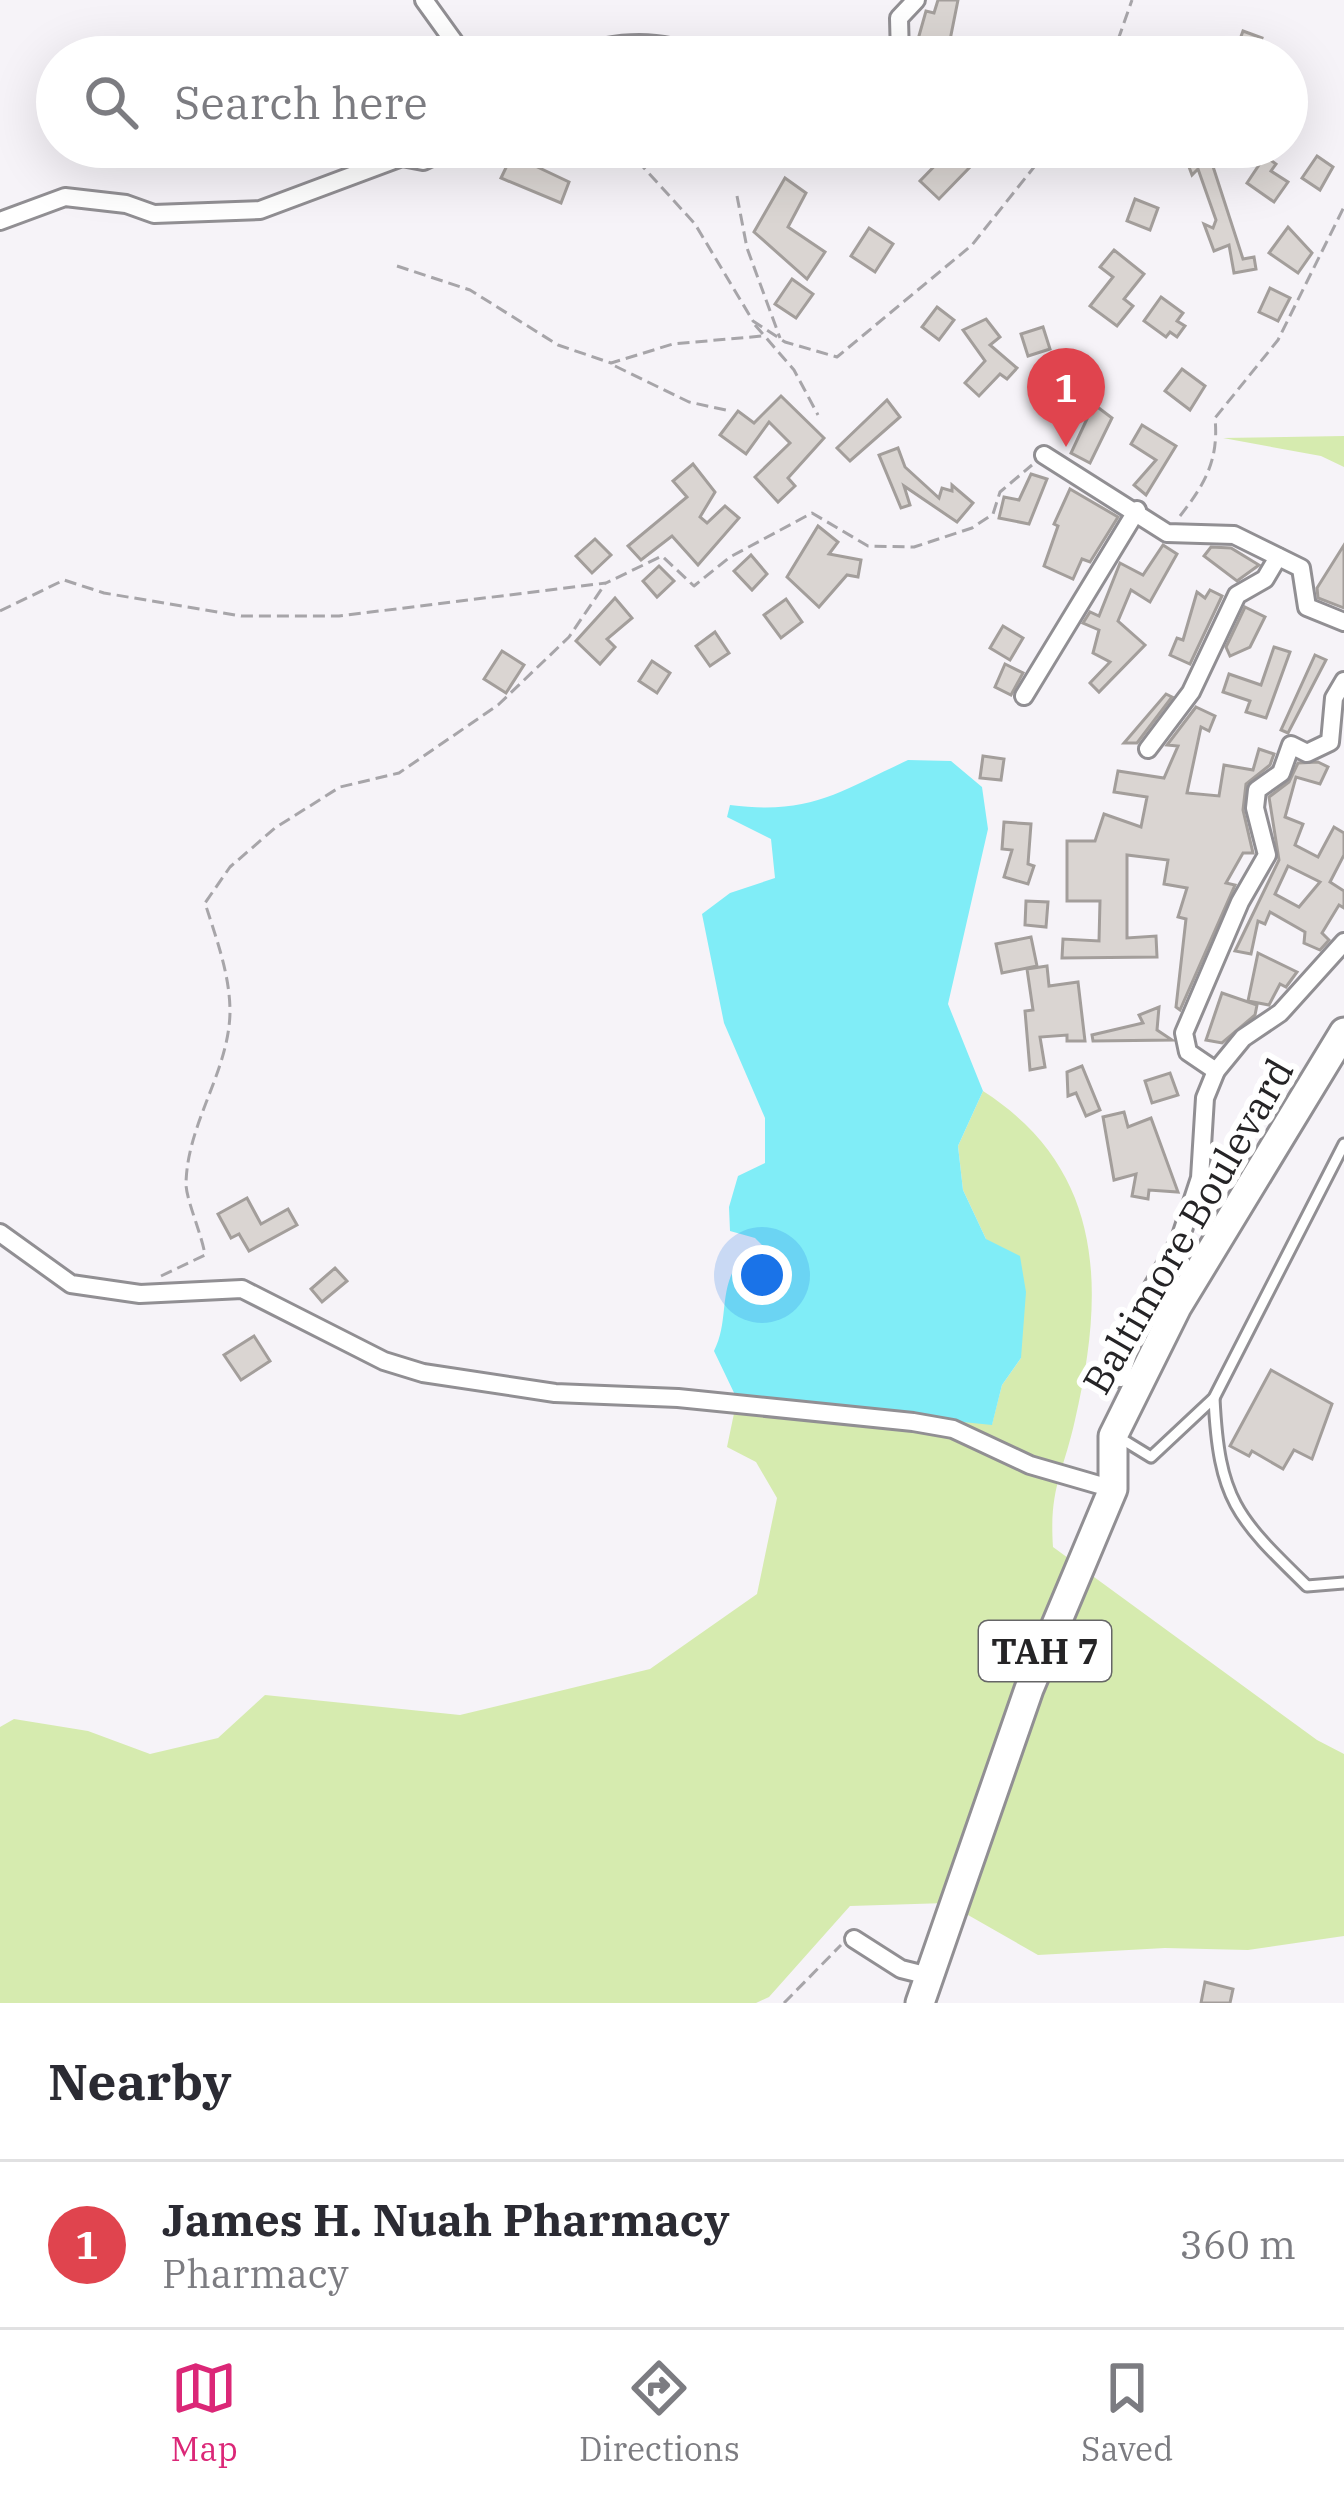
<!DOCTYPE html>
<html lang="en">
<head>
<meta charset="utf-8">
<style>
	:root { --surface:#fff; --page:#f7f7f7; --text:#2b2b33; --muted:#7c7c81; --line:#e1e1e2; --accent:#db2777 }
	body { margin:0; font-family:"IBM Plex Serif",serif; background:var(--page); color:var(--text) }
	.you { position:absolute; left:762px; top:1275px; width:42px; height:42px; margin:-30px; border:9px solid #fff; border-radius:50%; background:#1a73e8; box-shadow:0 0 0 18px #1a73e833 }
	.badge { display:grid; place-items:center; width:78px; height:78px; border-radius:50%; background:var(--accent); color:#fff; font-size:39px; font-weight:700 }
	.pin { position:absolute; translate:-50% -99px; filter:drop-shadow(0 3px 6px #0008) }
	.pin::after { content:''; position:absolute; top:63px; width:42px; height:36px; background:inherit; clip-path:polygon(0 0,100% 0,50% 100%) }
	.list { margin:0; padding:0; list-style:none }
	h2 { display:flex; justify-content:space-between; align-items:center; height:156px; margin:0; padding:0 48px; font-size:51px }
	h2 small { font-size:39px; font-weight:400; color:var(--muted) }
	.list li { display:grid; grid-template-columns:78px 1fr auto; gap:36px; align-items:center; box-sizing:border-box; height:168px; padding:0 48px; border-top:3px solid var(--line) }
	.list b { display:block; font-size:45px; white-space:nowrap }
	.list p { margin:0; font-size:39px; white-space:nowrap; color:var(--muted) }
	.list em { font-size:39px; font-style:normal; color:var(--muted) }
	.icon { flex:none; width:66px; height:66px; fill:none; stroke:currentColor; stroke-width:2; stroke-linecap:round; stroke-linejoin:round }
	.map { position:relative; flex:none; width:1344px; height:2003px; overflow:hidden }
	.search { position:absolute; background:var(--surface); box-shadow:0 12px 48px #0002; left:36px; right:36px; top:36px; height:132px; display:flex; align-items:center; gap:30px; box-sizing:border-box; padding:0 42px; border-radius:66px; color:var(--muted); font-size:45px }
	.sheet { height:324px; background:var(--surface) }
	nav { display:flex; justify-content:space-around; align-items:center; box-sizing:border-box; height:168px; border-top:3px solid var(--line); background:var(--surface); font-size:33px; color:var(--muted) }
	nav a { display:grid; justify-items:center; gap:6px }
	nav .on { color:var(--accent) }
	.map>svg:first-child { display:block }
	.green { fill:#d6ebaf }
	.water { fill:#80edf7 }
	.building { fill:#dad5d2; stroke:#a39e9b; stroke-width:3; fill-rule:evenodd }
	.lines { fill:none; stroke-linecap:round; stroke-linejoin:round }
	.service-casing { stroke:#918f93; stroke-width:15 }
	.minor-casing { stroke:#918f93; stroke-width:22 }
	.trunk-casing { stroke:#918f93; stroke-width:33 }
	.path { stroke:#a7a5a9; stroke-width:3; stroke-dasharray:12 6; stroke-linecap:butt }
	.service { stroke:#fff; stroke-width:9 }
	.minor { stroke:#fff; stroke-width:16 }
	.trunk { stroke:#fff; stroke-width:27 }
	.labels { text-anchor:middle; stroke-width:12; stroke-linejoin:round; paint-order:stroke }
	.shield { fill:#fff; stroke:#666667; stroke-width:3 }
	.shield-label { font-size:36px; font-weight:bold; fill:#252426 }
	.street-label { font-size:39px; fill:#252426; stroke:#fff }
</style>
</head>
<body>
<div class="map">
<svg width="1344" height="2003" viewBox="0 0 1344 2003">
	<rect width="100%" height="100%" fill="#f6f3f8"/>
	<g class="green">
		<path d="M1344,436V467L1321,456L1223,438Z"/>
		<path d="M983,1091C1106,1170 1105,1291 1075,1420C1063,1474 1049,1488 1053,1547L1317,1740L1344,1754V1936L1248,1950L1165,1948L1038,1955L947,1903L850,1906L769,1997L756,2003H0V1727L14,1719L88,1731L150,1754L218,1738L265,1695L460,1715L650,1669L757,1594L777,1498L756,1462L727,1447L737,1399L992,1424L1002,1385L1021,1358L986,1239L963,1190L958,1146Z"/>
	</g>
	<path class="water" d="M908,760L951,761L982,787L988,829L948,1004L983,1091L958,1146L963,1190L986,1239L1020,1256L1026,1292L1021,1358L1002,1385L992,1425L737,1399L714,1351C728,1323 720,1298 733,1271L756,1261L764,1247L755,1238L730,1231L729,1207L738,1176L765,1163V1118L724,1023L702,914L730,893L775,878L771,839L727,817L730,805C810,815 837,793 908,760Z"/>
	<g class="building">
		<path d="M938,0H958L949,45L930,38L921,57H913L926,11L934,13Z"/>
		<path d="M1243,31L1262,38L1255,57L1235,53Z"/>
		<path d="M1207,148L1243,259L1254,257L1256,269L1234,273L1229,245L1214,251L1204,224L1213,228L1216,220L1198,169L1192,175L1185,156Z"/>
		<path d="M951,149L970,167L939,199L920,181Z"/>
		<path d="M512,155L569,182L561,203L501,178Z"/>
		<path d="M1265,156L1276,164L1271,171L1288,182L1274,202L1247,183Z"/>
		<path d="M1317,156L1333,167L1320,190L1302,178Z"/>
		<path d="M785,178L806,193L788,227L825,252L807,279L754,232Z"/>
		<path d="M1135,199L1158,208L1150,230L1127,221Z"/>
		<path d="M1288,227L1312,253L1298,273L1269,253Z"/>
		<path d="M869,228L893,244L875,272L851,256Z"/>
		<path d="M1114,250L1144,274L1124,299L1133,306L1117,326L1090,306L1113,277L1100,267Z"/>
		<path d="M792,279L813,294L796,318L775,304Z"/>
		<path d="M1270,288L1290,298L1278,321L1259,312Z"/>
		<path d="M1161,297L1183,313L1177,321L1185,326L1177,337L1170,332L1166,337L1144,321Z"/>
		<path d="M937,307L954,320L939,340L922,327Z"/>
		<path d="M986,319L1000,337L990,345L1017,368L1007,379L1000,374L979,396L965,383L985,361L963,330Z"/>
		<path d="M1043,327L1050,349L1028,356L1021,334Z"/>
		<path d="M1182,369L1205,386L1190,410L1165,391Z"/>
		<path d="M1071,387L1112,418L1090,463L1071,453L1087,419L1061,400Z"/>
		<path d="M781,396L824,438L788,478L795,486L778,502L755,477L790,443L769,422L746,454L720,435L738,411L754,423Z"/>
		<path d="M887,400L900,417L850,461L837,448Z"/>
		<path d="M1142,425L1176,446L1146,495L1134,485L1156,460L1131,444Z"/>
		<path d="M898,448L905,467L939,498L942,488L952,491V485L973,503L957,522L904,486L910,505L901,508L879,455Z"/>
		<path d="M693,464L715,492L700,517L707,523L725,506L739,518L698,565L672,536L641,560L628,546L687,497L673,481Z"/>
		<path d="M1031,474L1047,479L1029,524L999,518L1004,497L1019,500Z"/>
		<path d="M1070,489L1118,517L1090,562L1082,559L1073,579L1044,566L1058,526L1054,524Z"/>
		<path d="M818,526L838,542L829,554L861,560L858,577L847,575L819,607L787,577Z"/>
		<path d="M595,539L611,555L592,573L576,556Z"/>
		<path d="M1163,545L1177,554L1150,602L1131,590L1118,621L1145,645L1099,692L1090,683L1110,662L1093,653L1099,630L1083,623L1090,612L1099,616L1120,563L1143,575Z"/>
		<path d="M1344,545V608L1318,598L1317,588Z"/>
		<path d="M1211,547L1231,548L1259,565L1237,581L1204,556Z"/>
		<path d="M751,555L767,574L752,590L734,571Z"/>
		<path d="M659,566L674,581L657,597L643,581Z"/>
		<path d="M1210,590L1222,596L1190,664L1170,655L1177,638L1183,640L1197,592L1205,598Z"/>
		<path d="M615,598L632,618L607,639L615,647L600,664L576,641Z"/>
		<path d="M786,599L802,622L781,638L764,615Z"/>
		<path d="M1245,607L1265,617L1250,647L1230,656L1226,647Z"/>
		<path d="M1003,626L1023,638L1010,660L990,648Z"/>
		<path d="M715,632L729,653L710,666L696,646Z"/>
		<path d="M1274,647L1290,652L1266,718L1246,712L1250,701L1223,692L1229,674L1261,685Z"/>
		<path d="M502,651L524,665L506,693L484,679Z"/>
		<path d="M1315,655L1326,660L1288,733L1281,730Z"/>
		<path d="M652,661L670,673L657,693L639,681Z"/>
		<path d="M1005,664L1023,673L1011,695L995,687Z"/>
		<path d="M1166,694L1172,697L1137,743H1124Z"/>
		<path d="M1196,707L1215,716L1209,731L1201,727L1187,793L1219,796L1224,765L1253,770L1259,749L1274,754L1270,765L1246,784L1243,810L1253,853H1243L1226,883L1235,885L1180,1010L1176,1007L1186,919L1178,917L1187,888L1164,884L1168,860L1127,855V938L1156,936L1157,957L1062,958L1063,939L1099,941L1100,901H1067V841H1095L1104,814L1141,827L1147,797L1114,792L1118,771L1164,778L1178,746L1167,745Z"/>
		<path d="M983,756L1004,759L1001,780L980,778Z"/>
		<path d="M1318,762L1328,767L1320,784L1296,777L1285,817L1303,824L1295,845L1318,857L1334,827L1344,833V855L1330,882L1344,891V908L1339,905L1322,933L1329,940L1320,950L1304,943L1305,932L1270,912L1265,924L1258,921L1251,954L1235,951L1279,860L1269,797L1289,782L1298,763ZM1288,866L1320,882L1299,907L1275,894Z"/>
		<path d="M1004,822L1031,824L1028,864L1034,866L1028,884L1004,877L1012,850L1002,849Z"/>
		<path d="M1026,901L1048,902L1046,927L1025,925Z"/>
		<path d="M1031,937L1037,966L1002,973L996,944Z"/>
		<path d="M1258,953L1297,972L1286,987L1280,984L1269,1005L1248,1001Z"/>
		<path d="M1047,966L1049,986L1078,982L1085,1041H1067V1035L1040,1037L1045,1067L1030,1070L1025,1011L1033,1010L1027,969Z"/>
		<path d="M1222,993L1257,1005L1255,1015L1222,1043L1206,1040Z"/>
		<path d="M1159,1007L1157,1030L1172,1040L1093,1041L1092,1035L1143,1023L1139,1015Z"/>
		<path d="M1082,1066L1100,1110L1086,1116L1076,1093L1068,1096L1067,1072Z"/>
		<path d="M1170,1073L1178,1095L1152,1103L1145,1081Z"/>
		<path d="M1124,1112L1128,1127L1151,1118L1178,1192L1149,1190L1148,1199L1132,1196L1136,1174L1114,1180L1103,1117Z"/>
		<path d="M247,1198L261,1224L288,1209L297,1225L249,1251L239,1234L231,1238L218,1214Z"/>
		<path d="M335,1268L347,1281L322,1302L311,1289Z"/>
		<path d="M254,1336L270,1361L241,1380L224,1355Z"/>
		<path d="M1271,1370L1332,1404L1312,1459L1294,1450L1283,1469L1252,1451L1249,1456L1230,1446Z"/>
		<path d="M1205,1982L1233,1989L1230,2003H1201Z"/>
	</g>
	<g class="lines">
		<g class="service-casing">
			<g id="service">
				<path d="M1214,1398C1219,1500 1236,1517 1307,1586L1344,1583"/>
				<path d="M1120,1438L1151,1457L1214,1398L1344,1144"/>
			</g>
		</g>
		<g class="minor-casing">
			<g id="minor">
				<path d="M424,0L465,57"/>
				<path d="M568,57C612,42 657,37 700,57"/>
				<path d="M900,57L899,18L916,0"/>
				<path d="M0,221L65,197L126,204L154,214L260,210L402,157L423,161L452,147"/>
				<path d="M1044,455L1167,533L1234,535L1301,568L1307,607L1344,622"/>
				<path d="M1024,696L1137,510"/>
				<path d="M1148,749L1191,692L1237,595L1265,579L1278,557"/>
				<path d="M1216,1071L1188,1052L1184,1033L1240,902L1267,855L1255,808L1257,790L1281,773L1291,745L1307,753L1330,742L1334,698L1344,681"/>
				<path d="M0,1233L71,1284L140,1294L242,1289L384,1361L423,1373L555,1393L678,1398L913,1422L953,1429L1030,1465L1113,1489"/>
				<path d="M1120,1378L1149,1293L1179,1242L1200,1178L1205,1098L1216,1071L1243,1038L1280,1013L1344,942"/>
				<path d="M854,1939L901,1969L929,1976"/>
			</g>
		</g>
		<g class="trunk-casing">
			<path id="trunk" d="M920,2003L1029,1689L1113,1489V1436L1177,1307L1344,1032"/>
		</g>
		<g class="path">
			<path d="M1112,57L1132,0"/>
			<path d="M625,147L695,224L753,321L785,342L837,357L972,245L1050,147"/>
			<path d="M737,196L747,248L780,338"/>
			<path d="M397,266L470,290L558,345L611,363L673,344L762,336"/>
			<path d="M755,325L794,370L818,415"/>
			<path d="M615,366L689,402L730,411"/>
			<path d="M1180,516C1205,484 1219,460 1215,418L1278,340L1344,207"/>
			<path d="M0,611L64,580L104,593L241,616H339L606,583L662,556L694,586L730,557L812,513L868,546L914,547L972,528L993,514L1000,492L1032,465"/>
			<path d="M161,1276L205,1255C202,1235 186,1199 186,1184C187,1123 229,1072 230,1012C230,974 216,938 205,903L230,867L275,828L340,787L399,773L498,705L569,637L605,584"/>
			<path d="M784,2003L841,1945"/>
		</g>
		<use href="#service" class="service"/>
		<use href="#minor" class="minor"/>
		<use href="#trunk" class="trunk"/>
	</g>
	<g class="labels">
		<rect class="shield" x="979" y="1621" width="132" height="60" rx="9"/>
		<g class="shield-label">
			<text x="1045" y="1664">TAH 7</text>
		</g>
		<g class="street-label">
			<text transform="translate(1188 1226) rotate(-60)" y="14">Baltimore Boulevard</text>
		</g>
	</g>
</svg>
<div class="you"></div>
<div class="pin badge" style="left:1066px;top:447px;background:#e0444e">1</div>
<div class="search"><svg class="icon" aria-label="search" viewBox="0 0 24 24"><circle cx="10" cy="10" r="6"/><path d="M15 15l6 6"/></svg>Search here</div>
</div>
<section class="sheet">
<h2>Nearby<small></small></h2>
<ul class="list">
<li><span class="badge" style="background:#e0444e">1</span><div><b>James H. Nuah Pharmacy</b><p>Pharmacy</p></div><em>360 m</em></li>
</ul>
</section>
<nav>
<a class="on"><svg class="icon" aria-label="map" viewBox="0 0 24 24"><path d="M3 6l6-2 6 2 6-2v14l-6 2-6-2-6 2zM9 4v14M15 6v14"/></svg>Map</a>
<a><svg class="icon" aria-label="directions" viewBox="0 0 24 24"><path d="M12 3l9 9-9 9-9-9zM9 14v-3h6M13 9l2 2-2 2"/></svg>Directions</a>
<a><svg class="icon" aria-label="saved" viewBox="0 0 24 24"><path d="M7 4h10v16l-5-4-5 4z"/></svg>Saved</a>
</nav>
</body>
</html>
